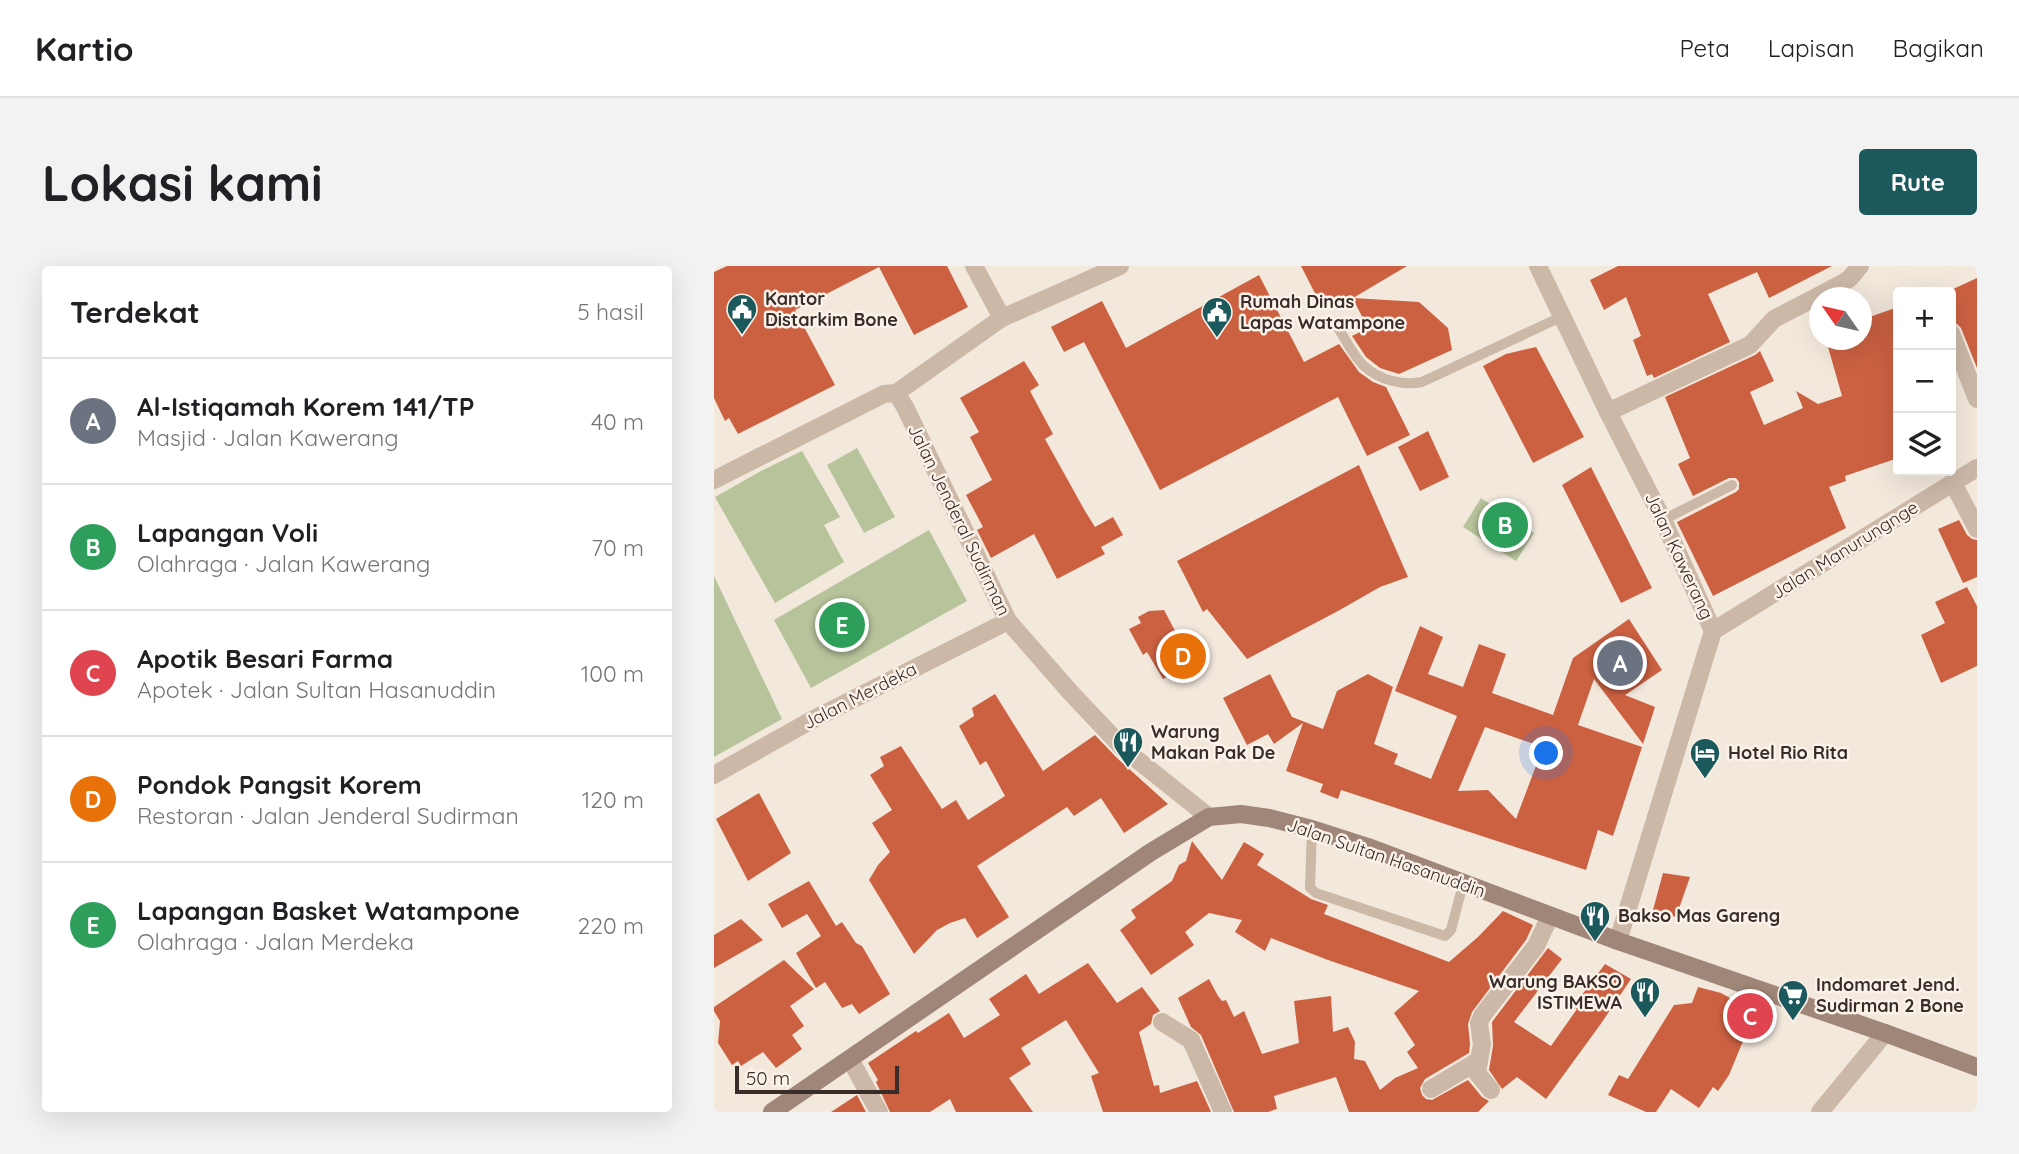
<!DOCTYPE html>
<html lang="id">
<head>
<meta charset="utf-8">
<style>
	:root { --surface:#fff; --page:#f2f2f2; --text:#202124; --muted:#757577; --line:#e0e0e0; --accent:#1b595c }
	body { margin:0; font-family:Quicksand,sans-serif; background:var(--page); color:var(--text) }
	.controls { position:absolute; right:21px; top:21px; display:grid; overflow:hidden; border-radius:7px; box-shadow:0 7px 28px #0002 }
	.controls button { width:63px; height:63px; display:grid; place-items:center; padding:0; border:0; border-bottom:2px solid var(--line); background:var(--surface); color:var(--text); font:35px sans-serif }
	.compass { position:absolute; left:1095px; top:21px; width:63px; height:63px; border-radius:50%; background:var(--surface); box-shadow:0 7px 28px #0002; rotate:304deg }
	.scale { position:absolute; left:21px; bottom:18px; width:164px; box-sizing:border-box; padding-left:7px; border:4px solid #382d28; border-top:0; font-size:19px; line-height:24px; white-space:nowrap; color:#382d28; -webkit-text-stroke:5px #fbf2e9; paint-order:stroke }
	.you { position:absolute; left:833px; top:488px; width:24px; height:24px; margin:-18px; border:5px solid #fff; border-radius:50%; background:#1a73e8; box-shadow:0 0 0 10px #1a73e833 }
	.badge { display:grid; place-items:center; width:46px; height:46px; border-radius:50%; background:var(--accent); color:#fff; font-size:23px; font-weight:700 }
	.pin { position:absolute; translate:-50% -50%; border:4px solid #fff; box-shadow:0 2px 7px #0006 }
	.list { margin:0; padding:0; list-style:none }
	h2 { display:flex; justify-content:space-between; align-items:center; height:91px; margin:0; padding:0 28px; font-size:30px }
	h2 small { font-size:23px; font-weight:400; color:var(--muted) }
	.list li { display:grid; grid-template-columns:46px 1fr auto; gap:21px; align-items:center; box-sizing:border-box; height:126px; padding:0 28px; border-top:2px solid var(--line) }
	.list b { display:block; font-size:26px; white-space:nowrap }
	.list p { margin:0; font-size:23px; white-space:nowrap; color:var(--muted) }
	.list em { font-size:23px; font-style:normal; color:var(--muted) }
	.icon { flex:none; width:38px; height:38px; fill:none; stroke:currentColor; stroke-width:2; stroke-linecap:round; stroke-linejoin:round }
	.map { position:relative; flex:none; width:1263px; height:846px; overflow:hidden; border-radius:7px }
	header { display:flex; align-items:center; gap:42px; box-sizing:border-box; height:98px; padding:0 35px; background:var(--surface); border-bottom:2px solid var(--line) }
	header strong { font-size:33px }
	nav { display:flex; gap:38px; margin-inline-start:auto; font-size:24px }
	.intro { display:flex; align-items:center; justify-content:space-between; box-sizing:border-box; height:168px; padding:0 42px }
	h1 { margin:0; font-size:49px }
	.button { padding:18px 32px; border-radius:7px; background:var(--accent); color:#fff; font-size:24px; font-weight:700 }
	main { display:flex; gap:42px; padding:0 42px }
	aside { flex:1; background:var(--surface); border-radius:7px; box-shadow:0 7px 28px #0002 }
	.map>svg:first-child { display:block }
	.green { fill:#b6c39b }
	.building { fill:#cc6142; fill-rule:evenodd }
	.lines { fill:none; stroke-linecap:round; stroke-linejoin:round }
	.lane { stroke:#ccb8a7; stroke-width:10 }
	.street { stroke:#ccb8a7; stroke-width:18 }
	.secondary { stroke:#a08678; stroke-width:18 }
	.labels { text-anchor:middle; stroke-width:5; stroke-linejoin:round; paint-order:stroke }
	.poi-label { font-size:18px; font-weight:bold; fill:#382d28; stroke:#fbf2e9; text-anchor:start }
	.street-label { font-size:18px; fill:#382d28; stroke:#fbf2e9 }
</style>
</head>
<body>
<header>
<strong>Kartio</strong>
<nav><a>Peta</a><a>Lapisan</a><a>Bagikan</a></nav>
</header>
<div class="intro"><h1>Lokasi kami</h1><a class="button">Rute</a></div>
<main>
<aside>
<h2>Terdekat<small>5 hasil</small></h2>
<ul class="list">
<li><span class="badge" style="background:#6b7280">A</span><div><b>Al-Istiqamah Korem 141/TP</b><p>Masjid · Jalan Kawerang</p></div><em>40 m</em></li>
<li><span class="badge" style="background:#2e9e5b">B</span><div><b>Lapangan Voli</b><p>Olahraga · Jalan Kawerang</p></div><em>70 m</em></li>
<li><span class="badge" style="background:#e0444e">C</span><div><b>Apotik Besari Farma</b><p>Apotek · Jalan Sultan Hasanuddin</p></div><em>100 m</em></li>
<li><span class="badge" style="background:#e8710a">D</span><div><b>Pondok Pangsit Korem</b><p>Restoran · Jalan Jenderal Sudirman</p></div><em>120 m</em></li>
<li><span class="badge" style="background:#2e9e5b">E</span><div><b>Lapangan Basket Watampone</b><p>Olahraga · Jalan Merdeka</p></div><em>220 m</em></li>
</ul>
</aside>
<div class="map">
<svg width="1263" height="846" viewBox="0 0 1263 846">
	<rect width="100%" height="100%" fill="#f3e8dc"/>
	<g class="green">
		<path d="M143,182L181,251L150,267L113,199Z"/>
		<path d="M88,185L126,251L110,259L130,296L61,337L1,231L47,205Z"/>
		<path d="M767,232L820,267L802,295L749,261Z"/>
		<path d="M215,264L253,335L97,422L60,354Z"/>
		<path d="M0,310L68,453L0,491Z"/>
	</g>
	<g class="building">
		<path d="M13,0H233L254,41L200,69L165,1L81,44L121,119L24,168L15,152L11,155L0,132V6Z"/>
		<path d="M587,0H693L639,32L705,36L734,62L738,84L685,108L666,102L652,91L638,70L654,62L637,29L609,43Z"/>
		<path d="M904,0H1118L1055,32L1043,6L994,28L1016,76L940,112L938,108L933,110L919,74L927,70L912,31L890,44L876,14Z"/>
		<path d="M545,9L590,96L625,78L645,106L659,116L672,121L696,169L653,190L624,131L446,224L370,76L350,86L337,61L388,35L412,82Z"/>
		<path d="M1263,12V102L1247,62L1243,58L1237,56V24Z"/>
		<path d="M1184,41V192L1131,210L1132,215L1115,221L1132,262L999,330L963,256L1022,226L1025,223V216L1022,212H1015L979,230L964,198L976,192L951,131L1041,89L1046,85L1060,115L1036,126L1050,159L1089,142L1082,125L1104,138L1128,130L1112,74H1147V54Z"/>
		<path d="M822,81L870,171L819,197L769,100L792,88Z"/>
		<path d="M310,95L325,119L316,125L339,168L331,173L371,245L381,261L399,251L409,269L387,281L391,288L343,313L320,268L277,292L263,264L269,261L252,229L278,214L256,171L265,166L246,132Z"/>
		<path d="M714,165L735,211L706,225L684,181Z"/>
		<path d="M645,199L694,311L666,321L624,345L533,393L493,343L489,346L463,295Z"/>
		<path d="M877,201L938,322L907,337L848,219Z"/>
		<path d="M1245,254L1253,269L1258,273L1263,274V311L1249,317L1224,263Z"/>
		<path d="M1253,321L1263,340V400L1227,417L1207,369L1231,357L1221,336Z"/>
		<path d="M450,344L478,397L449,413L433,386L429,389L415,363L427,357L424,351L435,345Z"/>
		<path d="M915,353L948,404L911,429L941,441L929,478L880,413L864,459L928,481L899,570L884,564L872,604L627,524L624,533L606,526L609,518L572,505L589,457L560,478L554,468L533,479L509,432L556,408L578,451L609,463L623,425L654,408L679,421L660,478L684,488L680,498L717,513L743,450L681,425L706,360L729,371L714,408L749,421L765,378L792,388L778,427L839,449L859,392ZM771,461L829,481L802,553L774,524L744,525Z"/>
		<path d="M281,428L329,505L381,469L403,492L454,538L410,567L387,532L360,550L353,541L263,600L295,651L263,672L251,652L236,657L223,664L200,688L155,614L164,599L176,586L158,557L178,544L156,509L170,500L166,491L187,480L228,543L242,534L254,554L291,530L272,495L266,499L245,460L260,450L258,442Z"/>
		<path d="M45,527L77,587L34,615L2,553Z"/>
		<path d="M478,575L508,614L530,576L550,588L543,599L597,633L614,639L610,648L735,696L764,671L789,645L819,659L812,674L758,746L754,758L756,778L755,787L711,813L706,822L708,829L712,833L718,834L754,814L768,831L775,835L764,846H635L622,811L560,830L563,843L554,846H520L487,769L477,761L464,732L495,713L504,730L508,735L512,734L520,751L530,745L548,788L585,777L580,735L617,730L619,766L634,761L641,776L640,793L651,795L666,824L681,812L704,802L693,786L701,779L680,747L705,725L614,694L557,672L551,685L521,666L528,654L495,647L471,666L480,679L437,709L406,664L422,652L417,644L458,615L465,599L472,595Z"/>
		<path d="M949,607L976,611L962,651L939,644Z"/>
		<path d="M95,615L122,660L128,656L142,677L148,680L176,728L145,748L138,738L128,742L111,716L102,722L82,687L107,670L93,648L68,662L54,638Z"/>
		<path d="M27,653L49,674L0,702V669Z"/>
		<path d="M834,682L848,693L800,756L837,780L863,743L859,741L891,698L917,713L886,759L832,833L803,811L788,823L775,804L779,780L778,756Z"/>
		<path d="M70,694L100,723L76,740L90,760L78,769L88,783L62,802L49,786L27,800L24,795L18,799L4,777L6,755L0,745V741Z"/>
		<path d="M374,697L403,737L428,721L446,745L439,749L437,758L425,766L440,820L445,819L446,827L483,815L497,846H389L377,810L385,807L352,754L307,782L317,798L295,812L319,846H242L236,833L216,846H176L162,816L164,814L154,797L202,765L204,767L235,747L250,772L286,749L275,733L312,708L325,728Z"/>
		<path d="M984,721L1007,727L1041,746L1015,809L1004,825L999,821L985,842L957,823L942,846H932L894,829L905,809L914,813L960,739L978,737Z"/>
		<path d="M143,829L152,846H117Z"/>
	</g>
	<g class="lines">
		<g class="lane">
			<path d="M624,62C632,74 640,91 650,100C665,114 689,120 708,116L847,51"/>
			<path d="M949,254L1018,219"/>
			<path d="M598,563L596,622L602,627L731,670L737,664L749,618"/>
		</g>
		<g class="street">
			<path d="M260,0L288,52"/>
			<path d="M824,0L894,146L949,254L999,365L904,675"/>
			<path d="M1237,67L1263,133"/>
			<path d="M182,127L191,141L294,355L357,427L411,484L495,551"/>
			<path d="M182,127L288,52L406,0"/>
			<path d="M894,146L1036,79L1060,53L1129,17L1136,12L1146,0"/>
			<path d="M0,214L170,128L182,127"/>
			<path d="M1239,217L1263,263"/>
			<path d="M999,365L1263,202"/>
			<path d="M0,509L96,455L294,355"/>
			<path d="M448,756L477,774L509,846"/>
			<path d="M136,793L165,846"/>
			<path d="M717,823L764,795"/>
			<path d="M777,824L763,807L768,778L765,757L768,750L822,680L836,650"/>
			<path d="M1106,846L1171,767"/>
		</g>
		<path class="secondary" d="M58,846L437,586L495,551L527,548L555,552L598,563L654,581L904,675L1171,767L1263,801"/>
	</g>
	<defs>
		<g id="civic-pin" transform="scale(1.575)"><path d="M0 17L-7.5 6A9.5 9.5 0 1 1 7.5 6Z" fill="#1b595c" stroke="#fbf2e9"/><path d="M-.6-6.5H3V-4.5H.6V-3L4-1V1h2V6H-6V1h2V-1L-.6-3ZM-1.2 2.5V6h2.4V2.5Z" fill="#fff"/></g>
		<g id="restaurant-pin" transform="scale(1.575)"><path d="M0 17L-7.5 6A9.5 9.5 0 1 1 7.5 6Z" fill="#1b595c" stroke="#fbf2e9"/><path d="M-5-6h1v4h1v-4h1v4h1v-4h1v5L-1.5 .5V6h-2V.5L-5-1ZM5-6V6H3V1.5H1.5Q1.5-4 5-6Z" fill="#fff"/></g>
		<g id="hotel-pin" transform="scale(1.575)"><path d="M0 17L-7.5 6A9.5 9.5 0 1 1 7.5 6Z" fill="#1b595c" stroke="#fbf2e9"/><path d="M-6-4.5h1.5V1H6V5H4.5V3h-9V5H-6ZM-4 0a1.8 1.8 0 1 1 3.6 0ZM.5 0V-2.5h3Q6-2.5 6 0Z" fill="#fff"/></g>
		<g id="supermarket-pin" transform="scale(1.575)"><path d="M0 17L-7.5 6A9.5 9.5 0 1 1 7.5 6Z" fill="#1b595c" stroke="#fbf2e9"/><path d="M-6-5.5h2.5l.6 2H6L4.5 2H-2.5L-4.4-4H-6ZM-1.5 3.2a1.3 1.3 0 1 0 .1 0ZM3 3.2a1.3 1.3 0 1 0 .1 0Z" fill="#fff"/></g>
	</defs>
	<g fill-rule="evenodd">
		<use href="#civic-pin" x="28" y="43"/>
		<use href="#civic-pin" x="503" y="46"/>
		<use href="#restaurant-pin" x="414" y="476"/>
		<use href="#hotel-pin" x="991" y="487"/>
		<use href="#restaurant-pin" x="881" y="650"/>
		<use href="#restaurant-pin" x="931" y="726"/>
		<use href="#supermarket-pin" x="1079" y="729"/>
	</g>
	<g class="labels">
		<g class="poi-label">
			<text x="51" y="39">Kantor<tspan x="51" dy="21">Distarkim Bone</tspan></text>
			<text x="526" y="42">Rumah Dinas<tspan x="526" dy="21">Lapas Watampone</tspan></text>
			<text x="437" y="472">Warung<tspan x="437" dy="21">Makan Pak De</tspan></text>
			<text x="1014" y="493">Hotel Rio Rita</text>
			<text x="904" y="656">Bakso Mas Gareng</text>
			<text x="908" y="722" text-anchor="end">Warung BAKSO<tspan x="908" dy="21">ISTIMEWA</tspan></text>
			<text x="1102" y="725">Indomaret Jend.<tspan x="1102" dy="21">Sudirman 2 Bone</tspan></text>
		</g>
		<g class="street-label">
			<text transform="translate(245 254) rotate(64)" y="6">Jalan Jenderal Sudirman</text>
			<text transform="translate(1131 284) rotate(-32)" y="6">Jalan Manurungnge</text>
			<text transform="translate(965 290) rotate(65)" y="6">Jalan Kawerang</text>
			<text transform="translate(146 430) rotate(-27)" y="6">Jalan Merdeka</text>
			<text transform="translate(672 592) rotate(19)" y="6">Jalan Sultan Hasanuddin</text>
		</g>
	</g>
</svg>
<div class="controls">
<button>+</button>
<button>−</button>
<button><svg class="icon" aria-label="layers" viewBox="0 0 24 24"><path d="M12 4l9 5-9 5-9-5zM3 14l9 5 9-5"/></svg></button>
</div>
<svg class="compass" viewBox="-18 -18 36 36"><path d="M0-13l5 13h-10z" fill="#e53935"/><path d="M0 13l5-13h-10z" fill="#757577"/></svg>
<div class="scale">50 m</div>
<div class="you"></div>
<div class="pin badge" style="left:906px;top:397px;background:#6b7280">A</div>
<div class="pin badge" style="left:791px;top:259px;background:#2e9e5b">B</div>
<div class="pin badge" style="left:1036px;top:750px;background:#e0444e">C</div>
<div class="pin badge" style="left:469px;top:390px;background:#e8710a">D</div>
<div class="pin badge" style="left:128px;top:359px;background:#2e9e5b">E</div>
</div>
</main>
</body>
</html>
